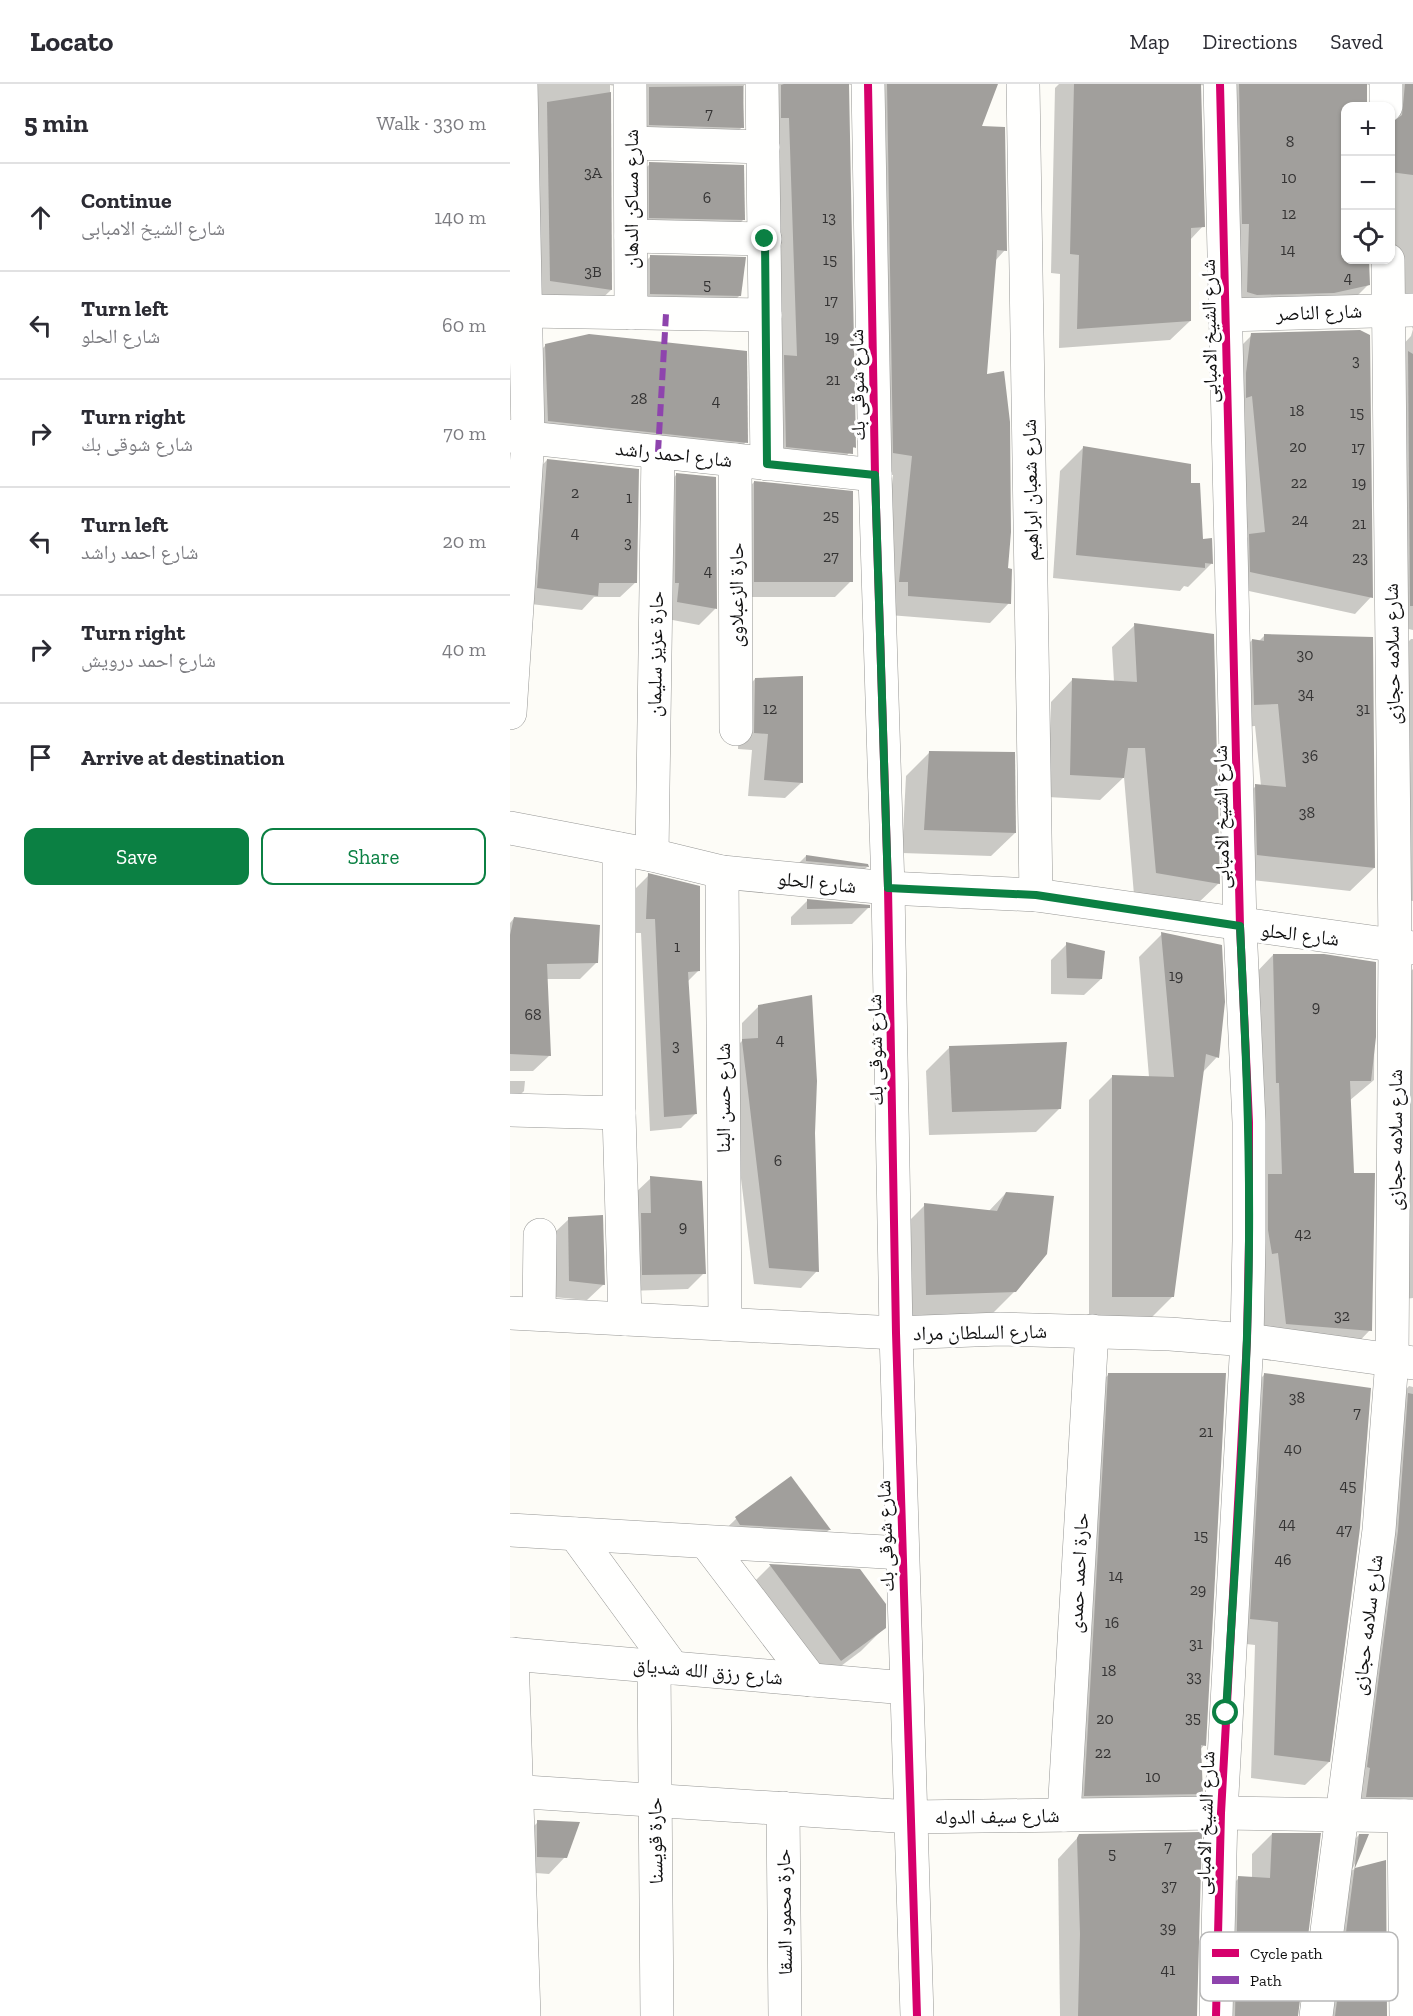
<!DOCTYPE html>
<html lang="en">
<head>
<meta charset="utf-8">
<style>
	:root { --surface:#fff; --page:#f7f7f7; --text:#2b2b33; --muted:#7c7c81; --line:#e1e1e2; --accent:#0b8043 }
	body { margin:0; font-family:"Zilla Slab","Noto Naskh Arabic",serif; background:var(--page); color:var(--text) }
	.controls { position:absolute; right:18px; top:18px; display:grid; overflow:hidden; border-radius:12px; box-shadow:0 2px 4px #0004 }
	.controls button { width:54px; height:54px; display:grid; place-items:center; padding:0; border:0; border-bottom:2px solid var(--line); background:var(--surface); color:var(--text); font:30px sans-serif }
	.stop { position:absolute; width:18px; height:18px; margin:-14px; border:4px solid #0b8043; border-radius:50%; background:#fff }
	.stop.end { background:#0b8043; border-color:#fff; box-shadow:0 2px 6px #0008 }
	.list { margin:0; padding:0; list-style:none }
	h2 { display:flex; justify-content:space-between; align-items:center; height:78px; margin:0; padding:0 24px; font-size:26px }
	h2 small { font-size:20px; font-weight:400; color:var(--muted) }
	.list li { display:grid; grid-template-columns:39px 1fr auto; gap:18px; align-items:center; box-sizing:border-box; height:108px; padding:0 24px; border-top:2px solid var(--line) }
	.list b { display:block; font-size:22px; white-space:nowrap }
	.list p { margin:0; font-size:20px; white-space:nowrap; color:var(--muted) }
	.list em { font-size:20px; font-style:normal; color:var(--muted) }
	.actions { display:flex; gap:12px; padding:18px 24px }
	.actions a { flex:1; padding:14px 0; border:2px solid var(--accent); border-radius:12px; text-align:center; font-size:21px; color:var(--accent) }
	.actions .main { background:var(--accent); color:#fff }
	.icon { flex:none; width:33px; height:33px; fill:none; stroke:currentColor; stroke-width:2; stroke-linecap:round; stroke-linejoin:round }
	.map { position:relative; flex:none; width:903px; height:1932px; overflow:hidden }
	header { display:flex; align-items:center; gap:36px; box-sizing:border-box; height:84px; padding:0 30px; background:var(--surface); border-bottom:2px solid var(--line) }
	header strong { font-size:28px }
	nav { display:flex; gap:33px; margin-inline-start:auto; font-size:21px }
	main { display:flex }
	aside { flex:1; background:var(--surface) }
	.map>svg:first-child { display:block }
	.shadow { fill:#0003; fill-rule:evenodd }
	.building { fill:#a19f9c }
	.lines { fill:none; stroke-linecap:round; stroke-linejoin:round }
	.street-casing { stroke:#979795; stroke-width:34 }
	.street { stroke:#fffffe; stroke-width:33 }
	.quiet { stroke:#8e44ad; stroke-width:6; stroke-dasharray:12 6; stroke-linecap:butt }
	.cycleway-casing { stroke:#fff; stroke-width:11 }
	.cycleway { stroke:#d6006c; stroke-width:8 }
	.route { stroke:#0b8043; stroke-width:8 }
	.labels { text-anchor:middle; stroke-width:6; stroke-linejoin:round; paint-order:stroke }
	.number-label { font-size:16px; fill:#353434 }
	.street-label { font-size:20px; fill:#111; stroke:#fff }
	.key { fill:#fff; stroke:#b8b8b8; stroke-width:1.5 }
	.key-label { font-size:16px; fill:#111 }
</style>
</head>
<body>
<header>
<strong>Locato</strong>
<nav><a>Map</a><a>Directions</a><a>Saved</a></nav>
</header>
<main>
<aside>
<h2>5 min<small>Walk · 330 m</small></h2>
<ul class="list">
<li><svg class="icon" aria-label="ahead" viewBox="0 0 24 24"><path d="M12 20V5M6 11l6-6 6 6"/></svg><div><b>Continue</b><p>شارع الشيخ الامبابى</p></div><em>140 m</em></li>
<li><svg class="icon" aria-label="left" viewBox="0 0 24 24"><path d="M17 20v-9H6M10 6l-5 5 5 5"/></svg><div><b>Turn left</b><p>شارع الحلو</p></div><em>60 m</em></li>
<li><svg class="icon" aria-label="right" viewBox="0 0 24 24"><path d="M7 20v-9h11M14 6l5 5-5 5"/></svg><div><b>Turn right</b><p>شارع شوقى بك</p></div><em>70 m</em></li>
<li><svg class="icon" aria-label="left" viewBox="0 0 24 24"><path d="M17 20v-9H6M10 6l-5 5 5 5"/></svg><div><b>Turn left</b><p>شارع احمد راشد</p></div><em>20 m</em></li>
<li><svg class="icon" aria-label="right" viewBox="0 0 24 24"><path d="M7 20v-9h11M14 6l5 5-5 5"/></svg><div><b>Turn right</b><p>شارع احمد درويش</p></div><em>40 m</em></li>
<li><svg class="icon" aria-label="arrive" viewBox="0 0 24 24"><path d="M6 21V4h12l-3 4 3 4H6"/></svg><div><b>Arrive at destination</b></div></li>
</ul>
<div class="actions"><a class="main">Save</a><a>Share</a></div>
</aside>
<div class="map">
<svg width="903" height="1932" viewBox="0 0 903 1932">
	<rect width="100%" height="100%" fill="#fdfcf7"/>
	<g class="shadow">
		<path d="M0,0H486L470,44L495,166L485,177L475,291L499,519L480,539L379,531L370,517L383,391L364,389L347,3L338,0L344,363L322,389L256,382L242,3L234,1L232,43L213,63L120,60L109,3L100,1L101,206L81,225L15,215Z"/>
		<path d="M549,0H903V546L881,541L889,265L901,252L903,245L868,179L859,177L858,201L838,221L727,230L699,2L690,1L693,142L680,156V237L660,256L549,264L550,190L541,189L545,4ZM856,0L865,3L880,22V176H836V22H857Z"/>
		<path d="M140,80L234,135L217,152L124,149L123,96Z"/>
		<path d="M140,173L230,211L214,228L124,226V189Z"/>
		<path d="M742,251L861,513L845,530L725,504L724,468L738,453L726,327V267Z"/>
		<path d="M36,261L236,358L217,378L18,357L16,281Z"/>
		<path d="M574,363L680,401L692,457L701,456V480L678,503L674,502L670,507L543,494L550,387Z"/>
		<path d="M37,376L126,498L110,513H84L72,526L12,519L22,392Z"/>
		<path d="M167,390L205,525L189,541L152,534L151,407Z"/>
		<path d="M244,398L341,497L325,513H228V415Z"/>
		<path d="M625,541L709,799L686,821L624,811L614,693L590,716L538,713L541,618L563,595L604,598L602,563Z"/>
		<path d="M755,551L864,784L840,807L724,794L722,725L746,702H751L745,642L721,644L719,580L742,556L749,557Z"/>
		<path d="M901,555H903V817L881,814L878,578Z"/>
		<path d="M245,595L292,698L275,714L238,712L242,666L228,665L229,612Z"/>
		<path d="M420,668L505,749L481,772L392,769L396,692Z"/>
		<path d="M296,772L357,783L341,799L280,788Z"/>
		<path d="M139,791L189,886L177,898L186,1029L171,1044L140,1047L131,849H122L124,806Z"/>
		<path d="M297,817L358,824L342,840L281,841V833Z"/>
		<path d="M4,834L87,878L70,895H36L40,971L23,987H0V839Z"/>
		<path d="M652,850L707,973L692,989L663,1212L639,1236H579V1016L603,992L639,993L629,873Z"/>
		<path d="M557,860L591,895L574,911L541,910V876Z"/>
		<path d="M763,871L865,879L864,996L839,1017L842,1091L860,1246L839,1268L755,1261L747,1190L742,893Z"/>
		<path d="M903,885V1214L878,1217L881,907Z"/>
		<path d="M249,922L303,1049L307,1187L291,1204L244,1200L216,973L232,957V939Z"/>
		<path d="M440,963L550,1024L526,1048L419,1051L416,987Z"/>
		<path d="M0,997H15L14,1007L0,1021Z"/>
		<path d="M141,1094L194,1189L178,1205L117,1207L124,1110Z"/>
		<path d="M496,1109L505,1207L481,1231L393,1233L392,1144L415,1121L478,1128Z"/>
		<path d="M59,1135L94,1200L77,1216L43,1213L42,1151Z"/>
		<path d="M599,1290L694,1661L690,1666L692,1710L671,1730L554,1732L579,1311Z"/>
		<path d="M754,1291L819,1678L795,1701L741,1694L745,1561L718,1558L731,1314Z"/>
		<path d="M899,1302L903,1303V1733L837,1732L880,1322Z"/>
		<path d="M281,1394L319,1446L296,1469L202,1458L226,1435Z"/>
		<path d="M260,1482L349,1487L375,1543L351,1567L307,1600L237,1505Z"/>
		<path d="M28,1738L55,1773L39,1790L12,1788V1754Z"/>
		<path d="M762,1750L786,1932H706L709,1814L729,1794L742,1795V1770Z"/>
		<path d="M570,1751L686,1932H550L548,1775Z"/>
		<path d="M849,1751L857,1752L842,1786L874,1777L876,1932H808L829,1771Z"/>
	</g>
	<g class="building">
		<path d="M274,0H339L346,364L343,363V370L276,363L274,271L287,272L279,34H271V1Z"/>
		<path d="M377,0H488L472,42L495,43L497,167L487,166L477,290L494,287L500,338L501,448L498,484L502,485L501,520L398,512V498H389L402,372L383,369Z"/>
		<path d="M564,0H691L695,143L681,144V237L567,245L569,171L560,170Z"/>
		<path d="M729,0H857V22H836V176H859L860,201L824,209L747,211L737,208L739,140H732Z"/>
		<path d="M895,0H903V91L880,88V40L892,31Z"/>
		<path d="M233,2L234,44L139,41V3Z"/>
		<path d="M101,8L102,206L40,197L37,18Z"/>
		<path d="M139,78L234,81L235,136L139,134Z"/>
		<path d="M140,171L236,173L231,212L140,210Z"/>
		<path d="M850,246L860,251L863,514L740,488L739,450L755,448L742,312L736,314V289L741,249Z"/>
		<path d="M79,250L237,267L238,359L38,337L35,260Z"/>
		<path d="M898,267L903,270V522H900Z"/>
		<path d="M573,362L681,380V399H690L693,455L702,454L703,480L695,479V484L566,471Z"/>
		<path d="M37,375L129,385L127,499H89L88,512L27,504Z"/>
		<path d="M166,389L206,393L207,525L167,518L169,499H165Z"/>
		<path d="M244,397L343,407V498H244Z"/>
		<path d="M624,539L704,550L710,800L646,789L635,664H618L614,694L560,691L562,594L627,598Z"/>
		<path d="M754,550L863,553L865,784L747,771L745,700L776,703L768,620L744,621L742,555L754,557Z"/>
		<path d="M293,592V699L254,696L258,650L244,649L245,594Z"/>
		<path d="M419,667L505,668L506,749L414,746Z"/>
		<path d="M296,771L358,780L359,783L296,777Z"/>
		<path d="M138,789L190,802V887L178,888L187,1030L154,1033L145,835H136Z"/>
		<path d="M297,815L360,821V824L297,825Z"/>
		<path d="M4,833L90,841L88,879L37,880L41,972L0,970V851Z"/>
		<path d="M651,848L712,861L715,918L709,974L696,970L664,1213H602V991L664,993Z"/>
		<path d="M556,858L595,867L592,895L557,894Z"/>
		<path d="M763,870H814L866,878V953L861,997H840L844,1089H865L862,1247L776,1240L768,1169L762,1170L758,1146V1090H772L769,999H766Z"/>
		<path d="M302,911L307,997L305,1049L309,1188L259,1184L232,957V955L248,954V921Z"/>
		<path d="M557,958L551,1025L442,1028L439,962Z"/>
		<path d="M140,1092L192,1097L196,1190L132,1191L131,1129H141Z"/>
		<path d="M496,1108L544,1112L537,1170L506,1208L416,1211L414,1119L487,1127Z"/>
		<path d="M93,1131L95,1201L59,1197L58,1133Z"/>
		<path d="M598,1289H716L696,1662L691,1661L693,1710L574,1712Z"/>
		<path d="M754,1289L861,1304L850,1444L820,1678L764,1671L768,1538L740,1535Z"/>
		<path d="M898,1309L903,1310V1713H856L860,1684L857,1683L888,1447Z"/>
		<path d="M281,1392L321,1446L230,1441L225,1433Z"/>
		<path d="M259,1480L350,1485L376,1520V1544L331,1577Z"/>
		<path d="M27,1736L70,1738L57,1774L27,1773Z"/>
		<path d="M692,1748L687,1932H568L570,1850L567,1754L569,1750Z"/>
		<path d="M762,1749H811L788,1932H725L728,1792L760,1794Z"/>
		<path d="M849,1750H859L845,1784L876,1776L877,1932H825Z"/>
	</g>
	<g class="lines">
		<g class="street-casing">
			<g id="street">
				<path d="M120,0L121,229"/>
				<path d="M252,0L257,380"/>
				<path d="M358,0L365,391L378,804L386,1249L407,1932"/>
				<path d="M513,0L526,811"/>
				<path d="M876,0V22"/>
				<path d="M121,59L253,63"/>
				<path d="M121,152L255,155"/>
				<path d="M16,227L255,231"/>
				<path d="M716,231L903,226"/>
				<path d="M0,352L365,391"/>
				<path d="M225,376L226,645"/>
				<path d="M0,629L18,354L11,0"/>
				<path d="M0,744L142,771L212,788L378,804L526,811L903,864"/>
				<path d="M109,765V1029L115,1235"/>
				<path d="M142,771L148,368"/>
				<path d="M212,788L215,1240"/>
				<path d="M0,1026L109,1029"/>
				<path d="M0,1229L386,1249L490,1245L660,1250L737,1256L903,1279"/>
				<path d="M29,1230L30,1151"/>
				<path d="M0,1446L392,1469"/>
				<path d="M65,1450L163,1584"/>
				<path d="M196,1458L301,1596"/>
				<path d="M0,1570L396,1604"/>
				<path d="M2,1570L14,1932"/>
				<path d="M144,1583L147,1932"/>
				<path d="M0,1707L401,1733L711,1729L903,1732"/>
				<path d="M273,1724L275,1932"/>
				<path d="M554,1731L582,1247"/>
				<path d="M894,1732L896,1932"/>
				<path d="M706,1932L711,1729L737,1256L739,1157V1038L730,842L710,0"/>
				<path d="M806,1932L869,1446L882,1276L885,862L878,176"/>
			</g>
		</g>
		<use href="#street" class="street"/>
		<path class="quiet" d="M148,368L156,230"/>
		<g class="cycleway-casing">
			<g id="cycleway">
				<path d="M358,0L365,391L378,804L386,1249L407,1932"/>
				<path d="M706,1932L711,1729L737,1256L739,1157V1038L730,842L710,0"/>
			</g>
		</g>
		<use href="#cycleway" class="cycleway"/>
	</g>
	<g class="lines">
		<path class="route" d="M255,155L257,380L365,391L378,804L526,811L730,842C735,947 740,1051 739,1156C738,1313 725,1471 716,1629"/>
	</g>
	<g class="labels">
		<g class="number-label">
			<text x="199" y="35">7</text>
			<text x="780" y="63">8</text>
			<text x="83" y="94">3A</text>
			<text x="779" y="99">10</text>
			<text x="197" y="119">6</text>
			<text x="779" y="135">12</text>
			<text x="319" y="139">13</text>
			<text x="778" y="171">14</text>
			<text x="320" y="181">15</text>
			<text x="83" y="193">3B</text>
			<text x="838" y="199">4</text>
			<text x="197" y="206">5</text>
			<text x="321" y="222">17</text>
			<text x="322" y="258">19</text>
			<text x="846" y="282">3</text>
			<text x="323" y="301">21</text>
			<text x="129" y="320">28</text>
			<text x="206" y="322">4</text>
			<text x="787" y="332">18</text>
			<text x="847" y="334">15</text>
			<text x="788" y="368">20</text>
			<text x="848" y="369">17</text>
			<text x="789" y="404">22</text>
			<text x="849" y="404">19</text>
			<text x="65" y="414">2</text>
			<text x="119" y="419">1</text>
			<text x="321" y="437">25</text>
			<text x="790" y="441">24</text>
			<text x="849" y="445">21</text>
			<text x="65" y="454">4</text>
			<text x="118" y="464">3</text>
			<text x="321" y="478">27</text>
			<text x="850" y="479">23</text>
			<text x="198" y="492">4</text>
			<text x="795" y="576">30</text>
			<text x="796" y="615">34</text>
			<text x="260" y="630">12</text>
			<text x="853" y="630">31</text>
			<text x="800" y="677">36</text>
			<text x="797" y="734">38</text>
			<text x="167" y="868">1</text>
			<text x="666" y="897">19</text>
			<text x="806" y="928">9</text>
			<text x="23" y="936">68</text>
			<text x="270" y="961">4</text>
			<text x="166" y="967">3</text>
			<text x="268" y="1082">6</text>
			<text x="173" y="1148">9</text>
			<text x="793" y="1155">42</text>
			<text x="832" y="1237">32</text>
			<text x="787" y="1319">38</text>
			<text x="847" y="1334">7</text>
			<text x="696" y="1353">21</text>
			<text x="783" y="1370">40</text>
			<text x="838" y="1407">45</text>
			<text x="777" y="1445">44</text>
			<text x="834" y="1451">47</text>
			<text x="691" y="1457">15</text>
			<text x="773" y="1481">46</text>
			<text x="606" y="1497">14</text>
			<text x="688" y="1511">29</text>
			<text x="602" y="1544">16</text>
			<text x="686" y="1565">31</text>
			<text x="599" y="1592">18</text>
			<text x="684" y="1598">33</text>
			<text x="683" y="1639">35</text>
			<text x="595" y="1640">20</text>
			<text x="593" y="1674">22</text>
			<text x="643" y="1698">10</text>
			<text x="658" y="1768">7</text>
			<text x="602" y="1775">5</text>
			<text x="659" y="1807">37</text>
			<text x="658" y="1849">39</text>
			<text x="658" y="1891">41</text>
		</g>
		<g class="street-label">
			<text transform="translate(121 115) rotate(-90)" y="7">شارع مساكن الدهان</text>
			<text transform="translate(809 228) rotate(-2)" y="7">شارع الناصر</text>
			<text transform="translate(699 247) rotate(-91)" y="7">شارع الشيخ الامبابى</text>
			<text transform="translate(347 301) rotate(-91)" y="7">شارع شوقى بك</text>
			<text transform="translate(164 370) rotate(6)" y="7">شارع احمد راشد</text>
			<text transform="translate(520 406) rotate(-91)" y="7">شارع شعبان ابراهيم</text>
			<text transform="translate(226 511) rotate(-90)" y="7">حارة الزعبلاوى</text>
			<text transform="translate(145 570) rotate(-89)" y="7">حارة عزيز سليمان</text>
			<text transform="translate(882 570) rotate(-91)" y="7">شارع سلامه حجازى</text>
			<text transform="translate(711 733) rotate(-91)" y="7">شارع الشيخ الامبابى</text>
			<text transform="translate(307 798) rotate(6)" y="7">شارع الحلو</text>
			<text transform="translate(790 850) rotate(7)" y="7">شارع الحلو</text>
			<text transform="translate(365 966) rotate(-91)" y="7">شارع شوقى بك</text>
			<text transform="translate(213 1014) rotate(-90)" y="7">شارع حسن البنا</text>
			<text transform="translate(885 1056) rotate(-90)" y="7">شارع سلامه حجازى</text>
			<text transform="translate(470 1248) rotate(-1)" y="7">شارع السلطان مراد</text>
			<text transform="translate(375 1452) rotate(-92)" y="7">شارع شوقى بك</text>
			<text transform="translate(568 1489) rotate(-87)" y="7">حارة احمد حمدى</text>
			<text transform="translate(857 1541) rotate(-83)" y="7">شارع سلامه حجازى</text>
			<text transform="translate(198 1587) rotate(5)" y="7">شارع رزق الله شدياق</text>
			<text transform="translate(487 1732) rotate(-1)" y="7">شارع سيف الدوله</text>
			<text transform="translate(695 1739) rotate(-88)" y="7">شارع الشيخ الامبابى</text>
			<text transform="translate(145 1757) rotate(-91)" y="7">حارة قويسنا</text>
			<text transform="translate(274 1828) rotate(-91)" y="7">حارة محمود السقا</text>
		</g>
	</g>
	<rect x="690" y="1848" width="198" height="69" rx="9" class="key"/>
	<rect x="702" y="1865" width="27" height="8" fill="#d6006c"/>
	<rect x="702" y="1892" width="27" height="8" fill="#8e44ad"/>
	<g class="key-label">
		<text x="740" y="1875">Cycle path</text>
		<text x="740" y="1902">Path</text>
	</g>
</svg>
<div class="controls">
<button>+</button>
<button>−</button>
<button><svg class="icon" aria-label="locate" viewBox="0 0 24 24"><circle cx="12" cy="12" r="6"/><path d="M12 2v4M12 18v4M2 12h4M18 12h4"/></svg></button>
</div>
<div class="stop" style="left:716px;top:1629px"></div>
<div class="stop end" style="left:255px;top:155px"></div>
</div>
</main>
</body>
</html>
